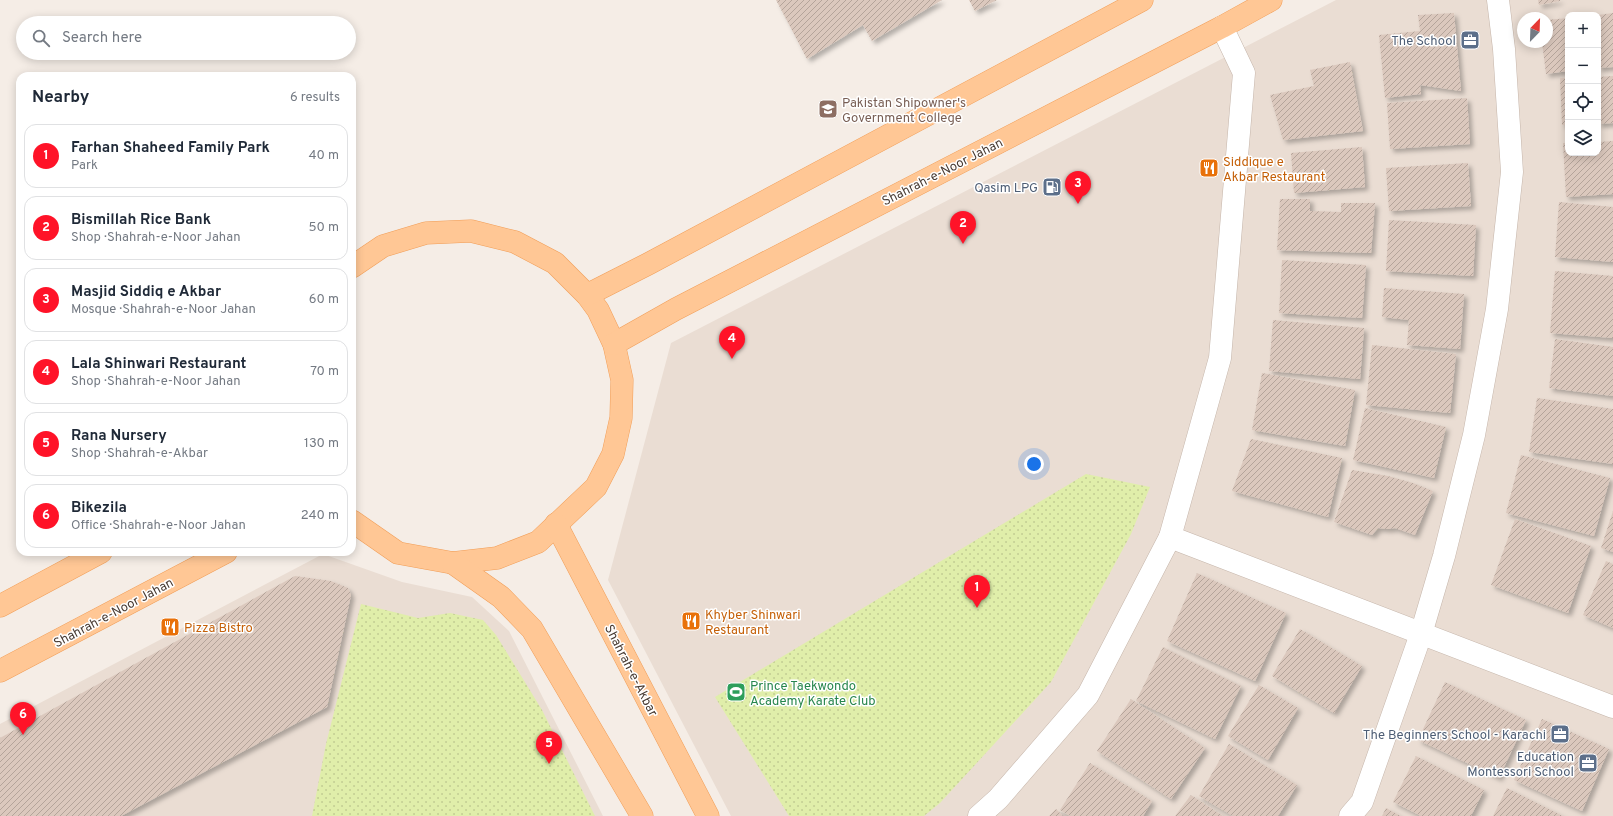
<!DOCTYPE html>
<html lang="en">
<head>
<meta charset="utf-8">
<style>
	:root { --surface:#fff; --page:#f6f6f7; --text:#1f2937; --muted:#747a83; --line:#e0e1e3; --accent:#ff1328 }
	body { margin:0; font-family:Overpass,sans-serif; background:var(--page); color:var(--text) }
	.controls { position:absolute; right:12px; top:12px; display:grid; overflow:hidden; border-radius:8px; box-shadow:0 2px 10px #0003 }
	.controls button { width:36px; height:36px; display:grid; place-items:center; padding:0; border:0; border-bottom:1px solid var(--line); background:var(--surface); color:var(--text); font:20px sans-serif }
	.compass { position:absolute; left:1517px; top:12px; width:36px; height:36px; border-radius:50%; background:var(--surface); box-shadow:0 2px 10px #0003; rotate:23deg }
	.you { position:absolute; left:1034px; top:464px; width:14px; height:14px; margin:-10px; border:3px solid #fff; border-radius:50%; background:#1a73e8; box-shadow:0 0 0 6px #1a73e833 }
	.badge { display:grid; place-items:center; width:26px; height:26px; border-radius:50%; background:var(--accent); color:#fff; font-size:13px; font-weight:700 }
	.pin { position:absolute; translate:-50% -33px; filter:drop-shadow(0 1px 2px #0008) }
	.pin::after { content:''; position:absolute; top:21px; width:14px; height:12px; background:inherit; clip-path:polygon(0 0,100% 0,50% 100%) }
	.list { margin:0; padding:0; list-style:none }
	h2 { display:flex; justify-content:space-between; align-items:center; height:52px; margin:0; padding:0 16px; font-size:17px }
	h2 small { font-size:13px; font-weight:400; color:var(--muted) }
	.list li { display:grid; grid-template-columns:26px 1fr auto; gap:12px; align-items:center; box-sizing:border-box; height:64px; margin:0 8px 8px; padding:0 8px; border:1px solid var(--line); border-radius:12px }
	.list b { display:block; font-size:15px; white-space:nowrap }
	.list p { margin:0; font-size:13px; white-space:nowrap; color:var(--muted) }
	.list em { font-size:13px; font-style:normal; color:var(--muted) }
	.icon { flex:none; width:22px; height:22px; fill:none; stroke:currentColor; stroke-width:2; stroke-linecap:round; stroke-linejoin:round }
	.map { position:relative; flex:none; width:1613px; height:816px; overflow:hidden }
	.search { position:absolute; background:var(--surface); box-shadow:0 2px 10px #0003; left:16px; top:16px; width:340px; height:44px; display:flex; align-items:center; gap:10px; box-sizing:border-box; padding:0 14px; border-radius:22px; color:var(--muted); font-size:15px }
	.panel { position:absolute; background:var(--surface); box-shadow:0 2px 10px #0003; left:16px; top:72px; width:340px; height:484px; border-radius:12px }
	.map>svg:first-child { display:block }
	.residential { fill:#eaddd3; fill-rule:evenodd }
	.park { fill:url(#park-dots) }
	.building { fill:url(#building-hatch); filter:url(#shadow) }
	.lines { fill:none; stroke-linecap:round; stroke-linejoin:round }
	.minor-casing { stroke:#c5b5aa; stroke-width:23 }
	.major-casing { stroke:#f19e58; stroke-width:23 }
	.minor { stroke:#fff; stroke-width:22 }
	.major { stroke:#ffc795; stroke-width:22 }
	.labels { text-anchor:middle; stroke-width:3; stroke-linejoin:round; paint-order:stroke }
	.service-label { font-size:13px; fill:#4e5e75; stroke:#fff; text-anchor:end }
	.education-label { font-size:13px; fill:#785e54; stroke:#fff; text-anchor:start }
	.food-label { font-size:13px; fill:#c56008; stroke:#fff; text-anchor:start }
	.street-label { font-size:13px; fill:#493c34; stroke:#fff }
	.leisure-label { font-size:13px; fill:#27864d; stroke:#fff; text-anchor:start }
</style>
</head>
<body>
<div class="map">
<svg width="1613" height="816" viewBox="0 0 1613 816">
	<defs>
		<pattern id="park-dots" width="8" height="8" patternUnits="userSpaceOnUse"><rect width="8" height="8" fill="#e0eeaa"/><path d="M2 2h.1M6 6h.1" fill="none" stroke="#c2cd93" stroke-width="1.8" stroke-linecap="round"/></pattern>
		<pattern id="building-hatch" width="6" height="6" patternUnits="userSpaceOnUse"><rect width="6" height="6" fill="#dbc8bd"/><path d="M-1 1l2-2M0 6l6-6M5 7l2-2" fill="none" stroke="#b4a49a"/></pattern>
		<filter id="shadow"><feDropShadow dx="3.5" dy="3.5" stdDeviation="2" flood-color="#0004"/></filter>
	</defs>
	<rect width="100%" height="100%" fill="#f5ede6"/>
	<g class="residential">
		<path d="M1336,0H1613V816H731L608,580L671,343ZM1568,15H1598V153H1568ZM1523,18H1547V42H1523Z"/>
		<path d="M323,554L402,582L472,597L509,631L603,816H0V724Z"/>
	</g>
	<g class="park">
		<path d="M1086,474L1150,487L1131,534L1051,682L940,803L924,816H789L715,697Z"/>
		<path d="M361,604L418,618L450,613L483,620L496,635L542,710L595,816H312L326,744Z"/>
	</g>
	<g class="building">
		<path d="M776,0H942L872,41L863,25L807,59Z"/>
		<path d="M969,0H997L975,11Z"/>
		<path d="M1538,0H1560V1L1539,5Z"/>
		<path d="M1454,13L1461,91L1420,85L1421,94L1385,98L1379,35L1420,31L1418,15Z"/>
		<path d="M1613,13V67L1598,68V15Z"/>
		<path d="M1568,18V71L1546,74L1542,42H1547V20Z"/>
		<path d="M1350,62L1363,131L1283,140L1270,95L1314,86L1310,70Z"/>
		<path d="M1613,76V123L1598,124V77Z"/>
		<path d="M1560,78H1568V125H1562Z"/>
		<path d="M1467,98L1470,144L1390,149L1387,103Z"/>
		<path d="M1613,141V194L1566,197L1563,143H1568V153H1598V142Z"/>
		<path d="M1362,147L1365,187L1294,193L1291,153Z"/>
		<path d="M1468,163L1471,206L1389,211L1386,168Z"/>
		<path d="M1280,199H1310V211L1341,212V203H1375L1371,253L1277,250Z"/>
		<path d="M1559,202L1613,207V262L1555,257Z"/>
		<path d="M1389,220L1476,225L1473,276L1386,271Z"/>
		<path d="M1282,260L1366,265L1362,318L1279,313Z"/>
		<path d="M1555,271L1613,276V338L1550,333Z"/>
		<path d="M1384,288L1464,294L1460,349L1407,345L1409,320L1382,317Z"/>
		<path d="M1273,320L1364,328L1360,379L1269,371Z"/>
		<path d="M1555,339L1613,347V396L1549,388Z"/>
		<path d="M1372,345L1456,354L1450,413L1366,405Z"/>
		<path d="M1262,373L1355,390L1345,446L1252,430Z"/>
		<path d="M1537,398L1613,409V464L1529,452Z"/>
		<path d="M1365,408L1446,427L1434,478L1353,460Z"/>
		<path d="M1251,439L1342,458L1328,517L1232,491Z"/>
		<path d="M1521,455L1610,478L1594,536L1506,513Z"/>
		<path d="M1352,470L1388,476L1413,483L1433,491L1415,535L1395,528L1388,529L1378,528L1372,535L1334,522Z"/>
		<path d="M1613,511V552L1601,548Z"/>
		<path d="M1515,519L1591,546L1568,613L1491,585Z"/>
		<path d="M1606,561L1613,564V628L1583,615Z"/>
		<path d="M1197,573L1286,613L1255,681L1167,641Z"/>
		<path d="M295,576L331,581L348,588L351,595L327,707L121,816H0V738Z"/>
		<path d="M1300,629L1362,666L1334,713L1272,676Z"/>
		<path d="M1163,647L1241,686L1215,739L1136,701Z"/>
		<path d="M1445,682L1526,720L1499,778L1418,740Z"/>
		<path d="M1259,685L1298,708L1268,760L1228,736Z"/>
		<path d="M1131,699L1205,748L1171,799L1097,751Z"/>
		<path d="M1542,719L1609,749L1582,811L1514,780Z"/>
		<path d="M1229,744L1297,785L1278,816H1233L1199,796Z"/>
		<path d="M1416,756L1484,790L1471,816H1421L1393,802Z"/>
		<path d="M1090,763L1152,801L1143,816H1070L1060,810Z"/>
		<path d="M1507,788L1563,816H1493Z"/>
		<path d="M1191,795L1223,816H1175Z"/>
		<path d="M1386,808L1401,816H1382Z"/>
		<path d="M1056,809L1063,816H1049Z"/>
	</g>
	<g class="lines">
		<g class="minor-casing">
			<g id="minor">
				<path d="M1170,537L1613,707"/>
				<path d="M979,816L998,799L1088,695L1170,537L1220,358L1244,73L1222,27"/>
				<path d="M1350,816L1362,802L1421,634L1444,556L1474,435L1497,309L1512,172L1504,49L1498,0"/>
			</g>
		</g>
		<g class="major-casing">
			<g id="major">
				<path d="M352,267L383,246L426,233L471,231L515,242L555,263L587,295L598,310L614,344L622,380L621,418L613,454L596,487L538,542L497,558L453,563L398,553L352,521"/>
				<path d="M587,295L648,264L1142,0"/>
				<path d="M614,344L676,309L1222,27L1271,0"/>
				<path d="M556,524L708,816"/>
				<path d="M453,563L501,597L532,629L642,816"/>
				<path d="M0,606L101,552"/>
				<path d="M0,671L226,552"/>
			</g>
		</g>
		<use href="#minor" class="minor"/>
		<use href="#major" class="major"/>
	</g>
	<defs>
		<g id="office-square" transform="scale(1)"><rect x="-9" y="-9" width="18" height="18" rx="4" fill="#5c6f8a" stroke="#fff"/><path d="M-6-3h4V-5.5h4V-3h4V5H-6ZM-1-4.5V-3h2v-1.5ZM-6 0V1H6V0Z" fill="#fff"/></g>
		<g id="university-square" transform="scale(1)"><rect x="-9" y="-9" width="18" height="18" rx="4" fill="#8d6e63" stroke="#fff"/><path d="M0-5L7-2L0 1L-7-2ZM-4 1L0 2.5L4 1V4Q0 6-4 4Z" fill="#fff"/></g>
		<g id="restaurant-square" transform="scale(1)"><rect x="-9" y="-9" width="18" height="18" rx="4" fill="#e8710a" stroke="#fff"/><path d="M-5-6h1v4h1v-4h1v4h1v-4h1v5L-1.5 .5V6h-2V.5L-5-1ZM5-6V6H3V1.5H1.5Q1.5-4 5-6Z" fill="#fff"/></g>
		<g id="fuel-square" transform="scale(1)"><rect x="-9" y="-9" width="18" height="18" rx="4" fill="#5c6f8a" stroke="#fff"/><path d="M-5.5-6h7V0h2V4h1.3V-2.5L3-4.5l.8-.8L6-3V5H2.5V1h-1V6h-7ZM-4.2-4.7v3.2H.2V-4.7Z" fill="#fff"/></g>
		<g id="stadium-square" transform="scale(1)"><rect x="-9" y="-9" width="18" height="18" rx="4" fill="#2e9e5b" stroke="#fff"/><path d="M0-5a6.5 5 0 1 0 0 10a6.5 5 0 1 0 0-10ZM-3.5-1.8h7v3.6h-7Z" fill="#fff"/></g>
	</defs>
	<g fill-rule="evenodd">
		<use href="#office-square" x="1470" y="40"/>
		<use href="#university-square" x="828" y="109"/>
		<use href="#restaurant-square" x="1209" y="168"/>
		<use href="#fuel-square" x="1052" y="187"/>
		<use href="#restaurant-square" x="691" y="621"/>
		<use href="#restaurant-square" x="170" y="627"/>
		<use href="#stadium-square" x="736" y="692"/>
		<use href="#office-square" x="1560" y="734"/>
		<use href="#office-square" x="1588" y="763"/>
	</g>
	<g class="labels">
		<g class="service-label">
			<text x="1456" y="45">The School</text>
			<text x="1038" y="192">Qasim LPG</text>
			<text x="1546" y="739">The Beginners School - Karachi</text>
			<text x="1574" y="761">Education<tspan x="1574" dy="15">Montessori School</tspan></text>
		</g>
		<g class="education-label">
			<text x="842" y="107">Pakistan Shipowner's<tspan x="842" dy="15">Government College</tspan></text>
		</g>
		<g class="food-label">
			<text x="1223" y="166">Siddique e<tspan x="1223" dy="15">Akbar Restaurant</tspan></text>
			<text x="705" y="619">Khyber Shinwari<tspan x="705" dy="15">Restaurant</tspan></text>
			<text x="184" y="632">Pizza Bistro</text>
		</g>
		<g class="street-label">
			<text transform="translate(942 171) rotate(-27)" y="5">Shahrah-e-Noor Jahan</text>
			<text transform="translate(113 612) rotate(-28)" y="5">Shahrah-e-Noor Jahan</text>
			<text transform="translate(632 670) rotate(63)" y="5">Shahrah-e-Akbar</text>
		</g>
		<g class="leisure-label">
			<text x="750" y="690">Prince Taekwondo<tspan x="750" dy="15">Academy Karate Club</tspan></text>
		</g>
	</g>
</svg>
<div class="controls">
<button>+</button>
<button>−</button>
<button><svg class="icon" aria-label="locate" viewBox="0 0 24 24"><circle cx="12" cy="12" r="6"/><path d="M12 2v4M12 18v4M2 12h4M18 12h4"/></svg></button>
<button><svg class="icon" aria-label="layers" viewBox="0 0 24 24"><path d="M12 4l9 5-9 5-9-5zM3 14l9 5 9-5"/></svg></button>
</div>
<svg class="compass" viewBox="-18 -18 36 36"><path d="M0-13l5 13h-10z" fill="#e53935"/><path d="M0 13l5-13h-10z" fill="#747a83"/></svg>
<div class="you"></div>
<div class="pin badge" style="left:977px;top:608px">1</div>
<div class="pin badge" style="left:963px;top:244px">2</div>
<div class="pin badge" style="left:1078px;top:204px">3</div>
<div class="pin badge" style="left:732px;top:359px">4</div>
<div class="pin badge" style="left:549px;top:764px">5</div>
<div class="pin badge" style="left:23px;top:735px">6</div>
<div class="search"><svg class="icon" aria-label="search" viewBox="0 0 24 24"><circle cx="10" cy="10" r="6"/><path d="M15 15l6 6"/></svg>Search here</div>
<section class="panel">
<h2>Nearby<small>6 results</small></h2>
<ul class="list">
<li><span class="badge">1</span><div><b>Farhan Shaheed Family Park</b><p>Park</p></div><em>40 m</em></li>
<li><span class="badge">2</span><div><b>Bismillah Rice Bank</b><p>Shop · Shahrah-e-Noor Jahan</p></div><em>50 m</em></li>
<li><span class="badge">3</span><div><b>Masjid Siddiq e Akbar</b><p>Mosque · Shahrah-e-Noor Jahan</p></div><em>60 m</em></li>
<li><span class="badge">4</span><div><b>Lala Shinwari Restaurant</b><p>Shop · Shahrah-e-Noor Jahan</p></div><em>70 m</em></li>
<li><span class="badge">5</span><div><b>Rana Nursery</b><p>Shop · Shahrah-e-Akbar</p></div><em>130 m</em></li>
<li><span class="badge">6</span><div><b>Bikezila</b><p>Office · Shahrah-e-Noor Jahan</p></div><em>240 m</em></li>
</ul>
</section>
</div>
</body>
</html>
